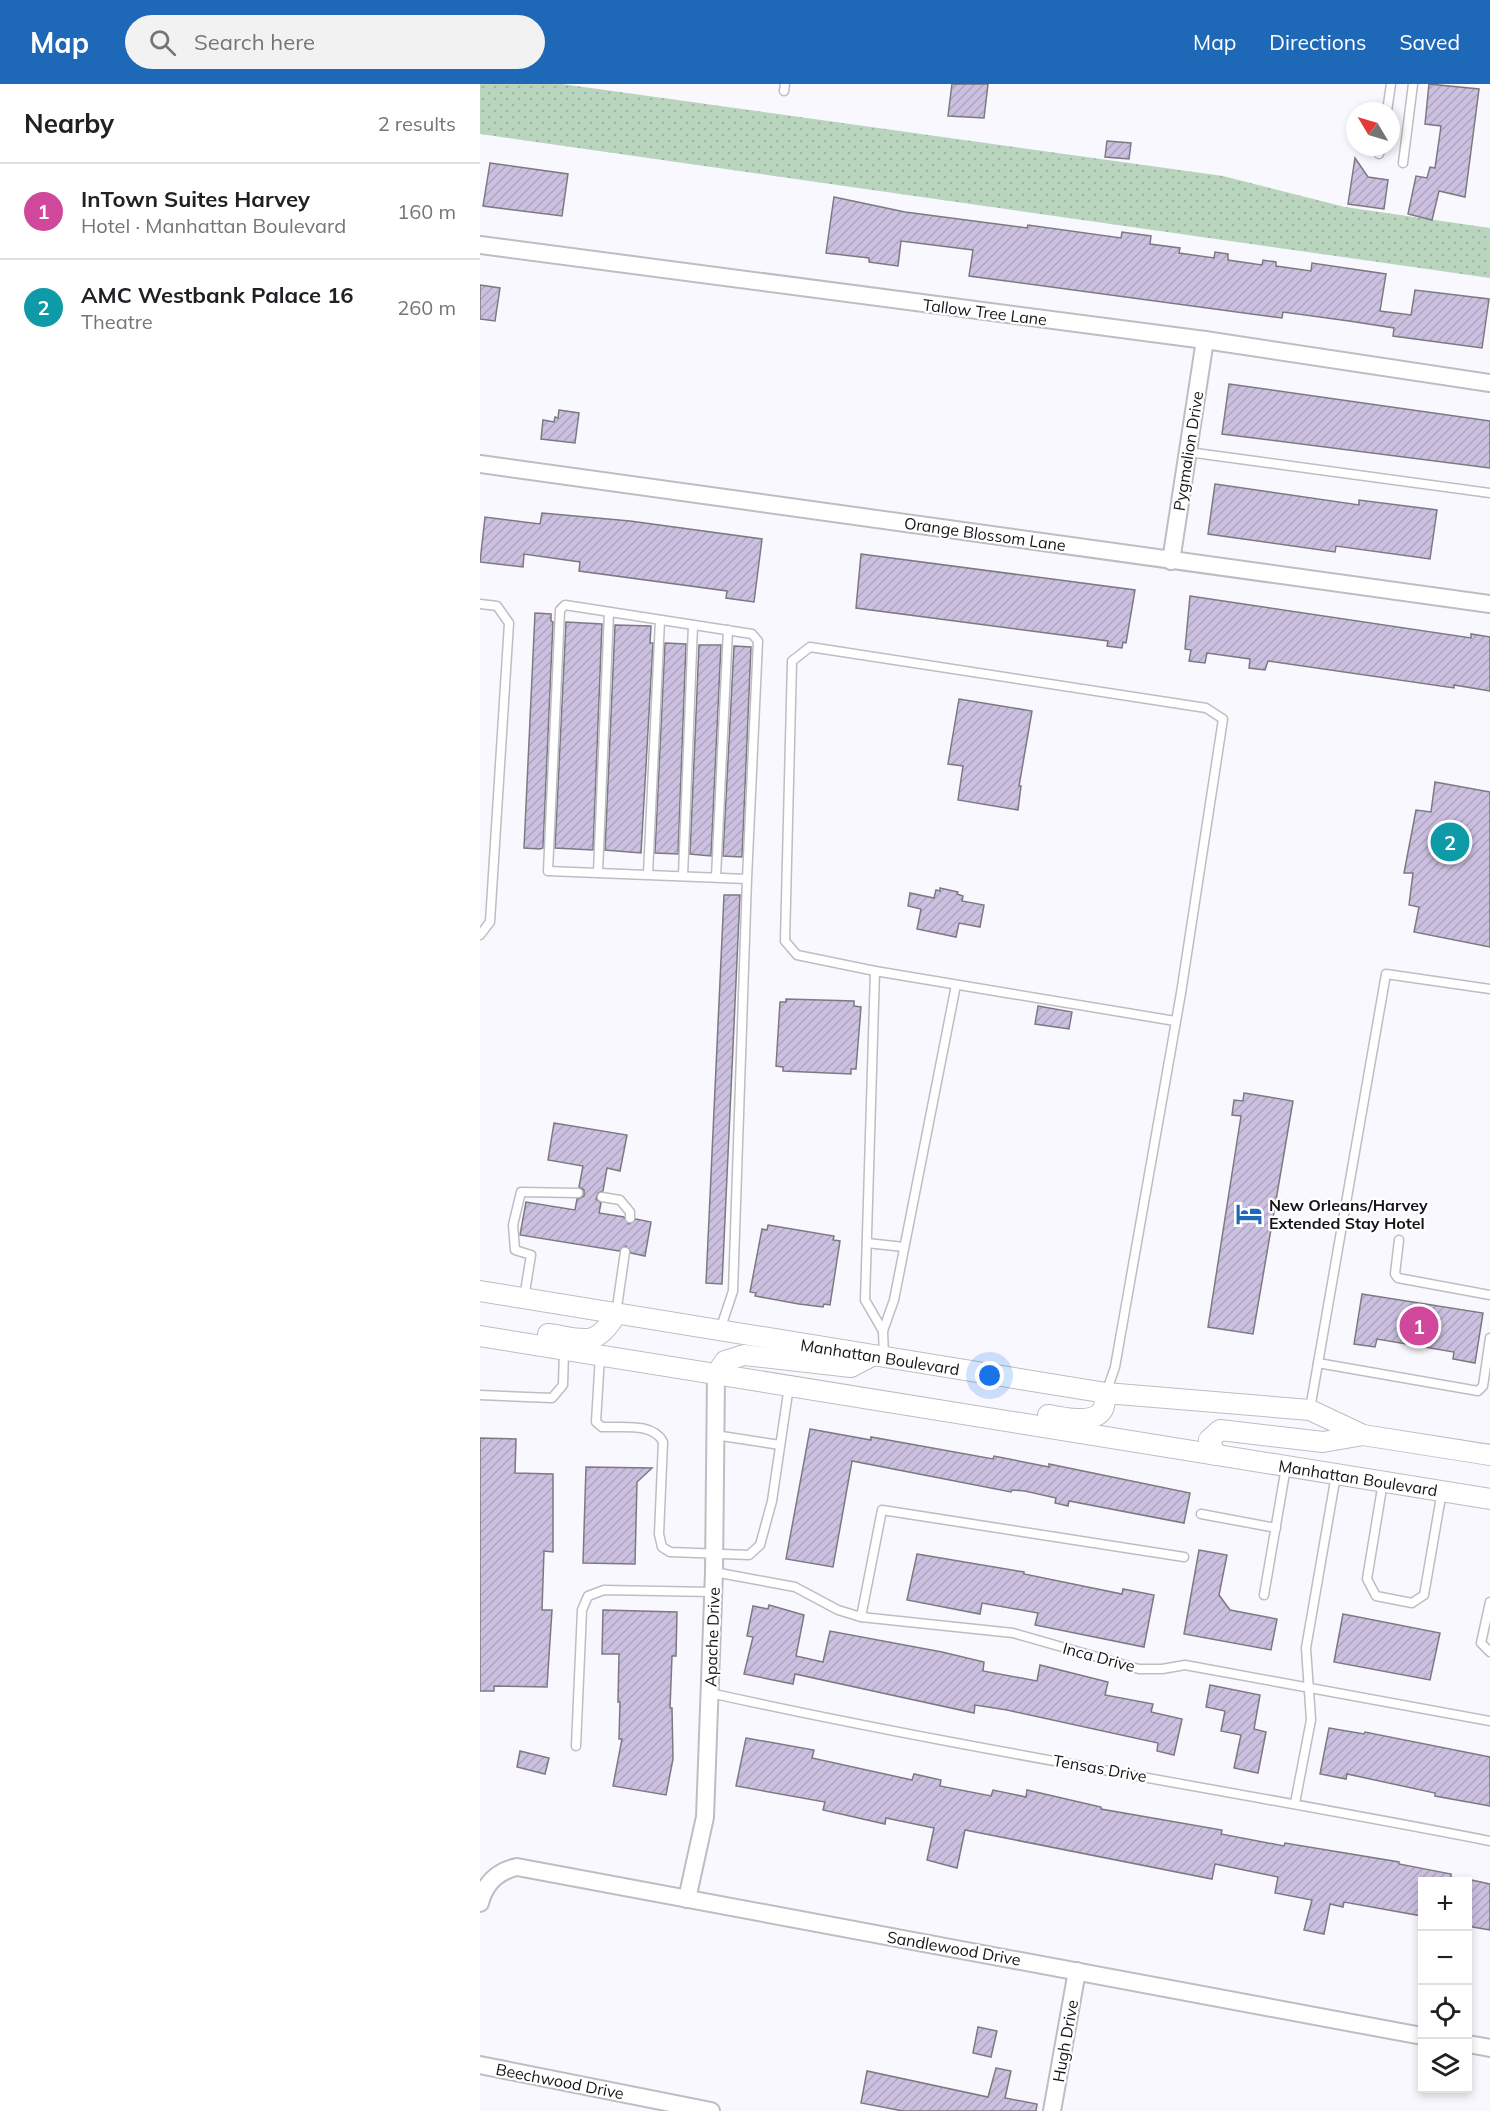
<!DOCTYPE html>
<html lang="en">
<head>
<meta charset="utf-8">
<style>
	:root { --surface:#fff; --page:#f2f2f2; --text:#202124; --muted:#757577; --line:#e0e0e0; --accent:#1d68b7 }
	body { margin:0; font-family:Mulish,sans-serif; background:var(--page); color:var(--text) }
	.controls { position:absolute; right:18px; bottom:18px; display:grid; overflow:hidden; border-radius:0px; box-shadow:0 3px 9px #0003 }
	.controls button { width:54px; height:54px; display:grid; place-items:center; padding:0; border:0; border-bottom:2px solid var(--line); background:var(--surface); color:var(--text); font:30px sans-serif }
	.compass { position:absolute; left:866px; top:18px; width:54px; height:54px; border-radius:50%; background:var(--surface); box-shadow:0 3px 9px #0003; rotate:308deg }
	.you { position:absolute; left:510px; top:1292px; width:21px; height:21px; margin:-15px; border:4px solid #fff; border-radius:50%; background:#1a73e8; box-shadow:0 0 0 9px #1a73e833 }
	.badge { display:grid; place-items:center; width:39px; height:39px; border-radius:50%; background:var(--accent); color:#fff; font-size:20px; font-weight:700 }
	.pin { position:absolute; translate:-50% -50%; border:3px solid #fff; box-shadow:0 2px 6px #0006 }
	.list { margin:0; padding:0; list-style:none }
	h2 { display:flex; justify-content:space-between; align-items:center; height:78px; margin:0; padding:0 24px; font-size:26px }
	h2 small { font-size:20px; font-weight:400; color:var(--muted) }
	.list li { display:grid; grid-template-columns:39px 1fr auto; gap:18px; align-items:center; box-sizing:border-box; height:96px; padding:0 24px; border-top:2px solid var(--line) }
	.list b { display:block; font-size:22px; white-space:nowrap }
	.list p { margin:0; font-size:20px; white-space:nowrap; color:var(--muted) }
	.list em { font-size:20px; font-style:normal; color:var(--muted) }
	.icon { flex:none; width:33px; height:33px; fill:none; stroke:currentColor; stroke-width:2; stroke-linecap:round; stroke-linejoin:round }
	.map { position:relative; flex:none; width:1010px; height:2027px; overflow:hidden }
	header { display:flex; align-items:center; gap:36px; box-sizing:border-box; height:84px; padding:0 30px; background:var(--accent); color:#fff }
	header strong { font-size:28px }
	nav { display:flex; gap:33px; margin-inline-start:auto; font-size:21px }
	.search { width:420px; height:54px; background:var(--page); display:flex; align-items:center; gap:15px; box-sizing:border-box; padding:0 21px; border-radius:33px; color:var(--muted); font-size:22px }
	main { display:flex }
	aside { flex:1; background:var(--surface) }
	.map>svg:first-child { display:block }
	.grass { fill:url(#grass-dots) }
	.building { fill:url(#building-hatch); stroke:#7c7a80; stroke-width:1.5 }
	.lines { fill:none; stroke-linecap:round; stroke-linejoin:round }
	.service-casing { stroke:#bebdc4; stroke-width:11 }
	.minor-casing { stroke:#bebdc4; stroke-width:20 }
	.tertiary-casing { stroke:#bebdc4; stroke-width:22 }
	.service { stroke:#fff; stroke-width:8 }
	.minor { stroke:#fff; stroke-width:16 }
	.tertiary { stroke:#fff; stroke-width:20 }
	.labels { text-anchor:middle; stroke-width:4.5; stroke-linejoin:round; paint-order:stroke }
	.street-label { font-size:16px; fill:#151518; stroke:#fff }
	.poi-label { font-size:16px; font-weight:bold; fill:#151518; stroke:#fff; text-anchor:start }
</style>
</head>
<body>
<header>
<strong>Map</strong>
<div class="search"><svg class="icon" aria-label="search" viewBox="0 0 24 24"><circle cx="10" cy="10" r="6"/><path d="M15 15l6 6"/></svg>Search here</div>
<nav><a>Map</a><a>Directions</a><a>Saved</a></nav>
</header>
<main>
<aside>
<h2>Nearby<small>2 results</small></h2>
<ul class="list">
<li><span class="badge" style="background:#d1479c">1</span><div><b>InTown Suites Harvey</b><p>Hotel · Manhattan Boulevard</p></div><em>160 m</em></li>
<li><span class="badge" style="background:#0f9aa8">2</span><div><b>AMC Westbank Palace 16</b><p>Theatre</p></div><em>260 m</em></li>
</ul>
</aside>
<div class="map">
<svg width="1010" height="2027" viewBox="0 0 1010 2027">
	<defs>
		<pattern id="grass-dots" width="8" height="8" patternUnits="userSpaceOnUse" patternTransform="scale(1.5)"><rect width="8" height="8" fill="#bad5be"/><path d="M2 2h.1M6 6h.1" fill="none" stroke="#9fb6a3" stroke-width="1.8" stroke-linecap="round"/></pattern>
		<pattern id="building-hatch" width="6" height="6" patternUnits="userSpaceOnUse" patternTransform="scale(1.5)"><rect width="6" height="6" fill="#ccc0e1"/><path d="M-1 1l2-2M0 6l6-6M5 7l2-2" fill="none" stroke="#aea4c0"/></pattern>
	</defs>
	<rect width="100%" height="100%" fill="#f9f8fe"/>
	<path class="grass" d="M0,0H82L743,92L865,123L1010,144V194L0,50Z"/>
	<g class="building">
		<path d="M472,0H508L504,34L468,32Z"/>
		<path d="M949,0L999,5L985,113L959,107L952,136L928,130L936,92L947,94L950,83L955,84L961,42L945,40Z"/>
		<path d="M627,57L651,59L649,75L625,73Z"/>
		<path d="M875,74L888,93L908,96L904,125L868,120Z"/>
		<path d="M10,79L88,90L82,132L3,122Z"/>
		<path d="M354,113L425,128L547,144L548,141L641,154L642,148L671,152L670,160L700,164L699,169L734,174L735,168L748,170V176L782,181L783,176L796,178V182L831,187L832,179L906,190L900,227L931,231L935,206L1009,215L1002,264L913,252L914,244L869,237L803,228L802,234L489,192L493,166L421,157L418,182L389,178V174L346,169Z"/>
		<path d="M0,201L20,204L15,237L0,235Z"/>
		<path d="M749,300L1010,337V384L742,350Z"/>
		<path d="M79,326L99,329L95,359L61,355L63,336L74,338L75,333L78,334Z"/>
		<path d="M735,400L879,421V416L957,426L950,475L856,462L855,468L728,450Z"/>
		<path d="M62,429L150,437L282,455L274,518L246,514L247,507L99,487L100,478L44,470L43,483L0,478L5,433L60,440Z"/>
		<path d="M381,470L655,506L646,559L643,558L642,564L627,562L628,557L376,524Z"/>
		<path d="M710,512L991,554V550L1010,553V607L974,601V604L788,577L785,586L769,584L770,575L727,569L725,579L709,577L711,566L705,565Z"/>
		<path d="M55,529L71,530V537L73,538L63,764L60,765L44,764Z"/>
		<path d="M86,538L122,540L113,766L75,764Z"/>
		<path d="M135,541L171,542L170,559H173L161,769L125,766Z"/>
		<path d="M185,559L206,560L198,770L175,769Z"/>
		<path d="M219,561H241L231,772L210,770Z"/>
		<path d="M254,562L271,563L262,773L243,772Z"/>
		<path d="M479,615L552,627L539,702H541L538,726L478,716L483,682L468,680Z"/>
		<path d="M955,698L1010,708V863L934,848L939,823L929,821L933,789H924L936,726L951,728Z"/>
		<path d="M460,804L478,808L477,810L483,812L482,817L504,821L500,843L479,839L476,853L437,845L441,825L428,822L430,809L454,814L456,806L460,807Z"/>
		<path d="M244,811H260L242,1200L226,1199Z"/>
		<path d="M306,915L374,917V922L381,923L376,985H371V990L303,987V983L296,982L300,918H306Z"/>
		<path d="M558,922L592,928L589,945L555,940Z"/>
		<path d="M764,1009L813,1017L773,1250L728,1243L761,1032L752,1031L754,1016L763,1017Z"/>
		<path d="M74,1039L147,1051L140,1087L127,1084L123,1107L118,1109L116,1115L121,1119L119,1129L144,1133L149,1140L156,1135L171,1138L165,1172L151,1169L146,1162L139,1167L40,1151L46,1118L95,1126L97,1115L104,1112V1106L99,1103L103,1082L68,1076Z"/>
		<path d="M288,1141L354,1152L353,1156L360,1157L350,1221L344,1220L343,1223L319,1220L275,1212L276,1209L270,1208L282,1145L287,1146Z"/>
		<path d="M882,1210L1003,1229L995,1279L973,1275L974,1268L897,1255L895,1263L874,1260Z"/>
		<path d="M330,1345L391,1356V1353L513,1375L514,1372L569,1383V1380L710,1409L704,1439L589,1417L588,1422L575,1419L576,1414L545,1407L532,1406L531,1408L372,1377L353,1483L306,1475Z"/>
		<path d="M0,1354L36,1355L35,1389L73,1390V1468L64,1467L62,1526H72L67,1603L14,1602V1607H0Z"/>
		<path d="M106,1383L172,1384L157,1398L155,1480L103,1479Z"/>
		<path d="M719,1466L747,1471L739,1511L750,1526L797,1535L791,1566L704,1550Z"/>
		<path d="M437,1470L544,1488V1490L642,1510L643,1505L674,1511L664,1563L555,1541L558,1529L502,1519L500,1530L427,1516Z"/>
		<path d="M289,1521L324,1531L316,1572L343,1578L350,1547L462,1568L504,1578L503,1587L557,1597L560,1581L628,1598L625,1611L673,1620L671,1628L702,1635L694,1671L677,1667L678,1659L527,1626L495,1621L494,1629L315,1590L313,1600L264,1590L273,1553L267,1552L273,1522L288,1525Z"/>
		<path d="M123,1526L197,1528L196,1572H192L190,1624H192L193,1675L186,1711L133,1702L142,1655H139L140,1618H138L139,1570H122Z"/>
		<path d="M863,1530L960,1549L950,1596L854,1578Z"/>
		<path d="M730,1601L780,1611L774,1645L786,1648L778,1689L754,1684L761,1651L741,1647L745,1627L726,1623Z"/>
		<path d="M849,1644L884,1650L885,1648L1010,1673V1722L955,1712V1709L867,1690L866,1695L840,1690Z"/>
		<path d="M266,1654L334,1666L332,1674L432,1696L434,1690L461,1696L460,1702L511,1712L513,1706L546,1713L547,1706L621,1723V1725L742,1746L741,1750L804,1762L805,1759L919,1778V1780L971,1790V1797H942V1832L864,1818L863,1823L850,1820L844,1850L824,1846L832,1816L795,1809L798,1793L735,1780L732,1795L485,1746L477,1784L447,1776L454,1744L406,1734L405,1740L343,1726L345,1718L256,1702Z"/>
		<path d="M40,1667L69,1674L65,1690L37,1683Z"/>
		<path d="M987,1795L1010,1800V1846L987,1842Z"/>
		<path d="M498,1943L517,1947L511,1973L493,1969Z"/>
		<path d="M516,1984L531,1987L525,2014L557,2020L556,2027H423L381,2019L387,1987L508,2013Z"/>
	</g>
	<g class="lines">
		<g class="service-casing">
			<g id="service">
				<path d="M304,7L305,0"/>
				<path d="M907,27L911,0"/>
				<path d="M899,70L901,63"/>
				<path d="M923,79L933,0"/>
				<path d="M708,368L1010,409"/>
				<path d="M0,520L17,522L29,539L10,838L0,851"/>
				<path d="M118,788L129,528"/>
				<path d="M168,790L180,536"/>
				<path d="M203,792L213,541"/>
				<path d="M236,793L248,546"/>
				<path d="M395,887L385,1216L403,1247"/>
				<path d="M122,1113L140,1116L150,1128V1134"/>
				<path d="M919,1156L915,1190L918,1194L1010,1211"/>
				<path d="M387,1159L424,1163"/>
				<path d="M44,1214L51,1171L35,1166L33,1141L41,1108L98,1109"/>
				<path d="M136,1230L145,1168"/>
				<path d="M240,1246L253,1207L267,795L68,787L80,526L85,521L272,550L278,557L267,795"/>
				<path d="M120,1272L116,1338L122,1343C141,1344 173,1338 183,1358L179,1450L182,1463L190,1468L269,1471L280,1461L292,1417L309,1302"/>
				<path d="M404,1273L403,1247L414,1216L476,901"/>
				<path d="M838,1279L998,1307L1003,1302L1010,1254"/>
				<path d="M626,1309L635,1283L701,909L743,635L726,624L330,563L312,577L305,857L317,871L395,887L695,937"/>
				<path d="M0,1311L72,1314L83,1301L84,1266"/>
				<path d="M830,1325L906,890L1010,905"/>
				<path d="M235,1351L300,1361"/>
				<path d="M903,1398L887,1495L896,1512L932,1519L944,1511L962,1407"/>
				<path d="M721,1430L796,1444"/>
				<path d="M234,1488L315,1503L358,1526L381,1533L533,1549L659,1585H682L705,1581L1010,1637"/>
				<path d="M784,1511L806,1383"/>
				<path d="M1010,1518L1001,1559L1010,1568"/>
				<path d="M381,1533L402,1426L704,1473"/>
				<path d="M230,1609C488,1666 750,1706 1010,1757"/>
				<path d="M96,1662L102,1526L108,1512L124,1506L233,1508"/>
				<path d="M815,1719L831,1636L826,1564L856,1391"/>
			</g>
		</g>
		<g class="minor-casing">
			<g id="minor">
				<path d="M0,161L725,256L1010,299"/>
				<path d="M0,380L1010,520"/>
				<path d="M691,477L725,256"/>
				<path d="M207,1815L225,1733L234,1488L236,1290"/>
				<path d="M0,1819C5,1799 18,1787 37,1783L942,1952"/>
				<path d="M988,1960L1010,1964"/>
				<path d="M0,1981L231,2027"/>
				<path d="M572,2027L597,1887"/>
			</g>
		</g>
		<g class="tertiary-casing">
			<g id="tertiary">
				<path d="M0,1207L626,1309L830,1326L883,1351L1010,1371"/>
				<path d="M68,1250C103,1255 116,1265 136,1230"/>
				<path d="M0,1252L1010,1415"/>
				<path d="M236,1290L245,1277L264,1271L371,1283L392,1272"/>
				<path d="M568,1331C582,1333 610,1341 621,1328C625,1324 625,1315 626,1309"/>
				<path d="M736,1371L729,1356L740,1346L843,1358L883,1351"/>
			</g>
		</g>
		<use href="#service" class="service"/>
		<use href="#minor" class="minor"/>
		<use href="#tertiary" class="tertiary"/>
	</g>
	<defs>
		<g id="hotel-bare" transform="scale(2.07)"><path d="M-6-4.5h1.5V1H6V5H4.5V3h-9V5H-6ZM-4 0a1.8 1.8 0 1 1 3.6 0ZM.5 0V-2.5h3Q6-2.5 6 0Z" fill="#1d68b7" stroke="#fff" stroke-width="2.5" paint-order="stroke"/></g>
	</defs>
	<g fill-rule="evenodd">
		<use href="#hotel-bare" x="769" y="1130"/>
	</g>
	<g class="labels">
		<g class="street-label">
			<text transform="translate(505 228) rotate(7)" y="6">Tallow Tree Lane</text>
			<text transform="translate(708 367) rotate(-81)" y="6">Pygmalion Drive</text>
			<text transform="translate(505 450) rotate(8)" y="6">Orange Blossom Lane</text>
			<text transform="translate(400 1273) rotate(9)" y="6">Manhattan Boulevard</text>
			<text transform="translate(878 1394) rotate(9)" y="6">Manhattan Boulevard</text>
			<text transform="translate(232 1553) rotate(-88)" y="6">Apache Drive</text>
			<text transform="translate(619 1573) rotate(15)" y="6">Inca Drive</text>
			<text transform="translate(620 1684) rotate(10)" y="6">Tensas Drive</text>
			<text transform="translate(474 1864) rotate(10)" y="6">Sandlewood Drive</text>
			<text transform="translate(585 1957) rotate(-80)" y="6">Hugh Drive</text>
			<text transform="translate(80 1997) rotate(11)" y="6">Beechwood Drive</text>
		</g>
		<g class="poi-label">
			<text x="789" y="1127">New Orleans/Harvey<tspan x="789" dy="18">Extended Stay Hotel</tspan></text>
		</g>
	</g>
</svg>
<div class="controls">
<button>+</button>
<button>−</button>
<button><svg class="icon" aria-label="locate" viewBox="0 0 24 24"><circle cx="12" cy="12" r="6"/><path d="M12 2v4M12 18v4M2 12h4M18 12h4"/></svg></button>
<button><svg class="icon" aria-label="layers" viewBox="0 0 24 24"><path d="M12 4l9 5-9 5-9-5zM3 14l9 5 9-5"/></svg></button>
</div>
<svg class="compass" viewBox="-18 -18 36 36"><path d="M0-13l5 13h-10z" fill="#e53935"/><path d="M0 13l5-13h-10z" fill="#757577"/></svg>
<div class="you"></div>
<div class="pin badge" style="left:939px;top:1242px;background:#d1479c">1</div>
<div class="pin badge" style="left:970px;top:758px;background:#0f9aa8">2</div>
</div>
</main>
</body>
</html>
